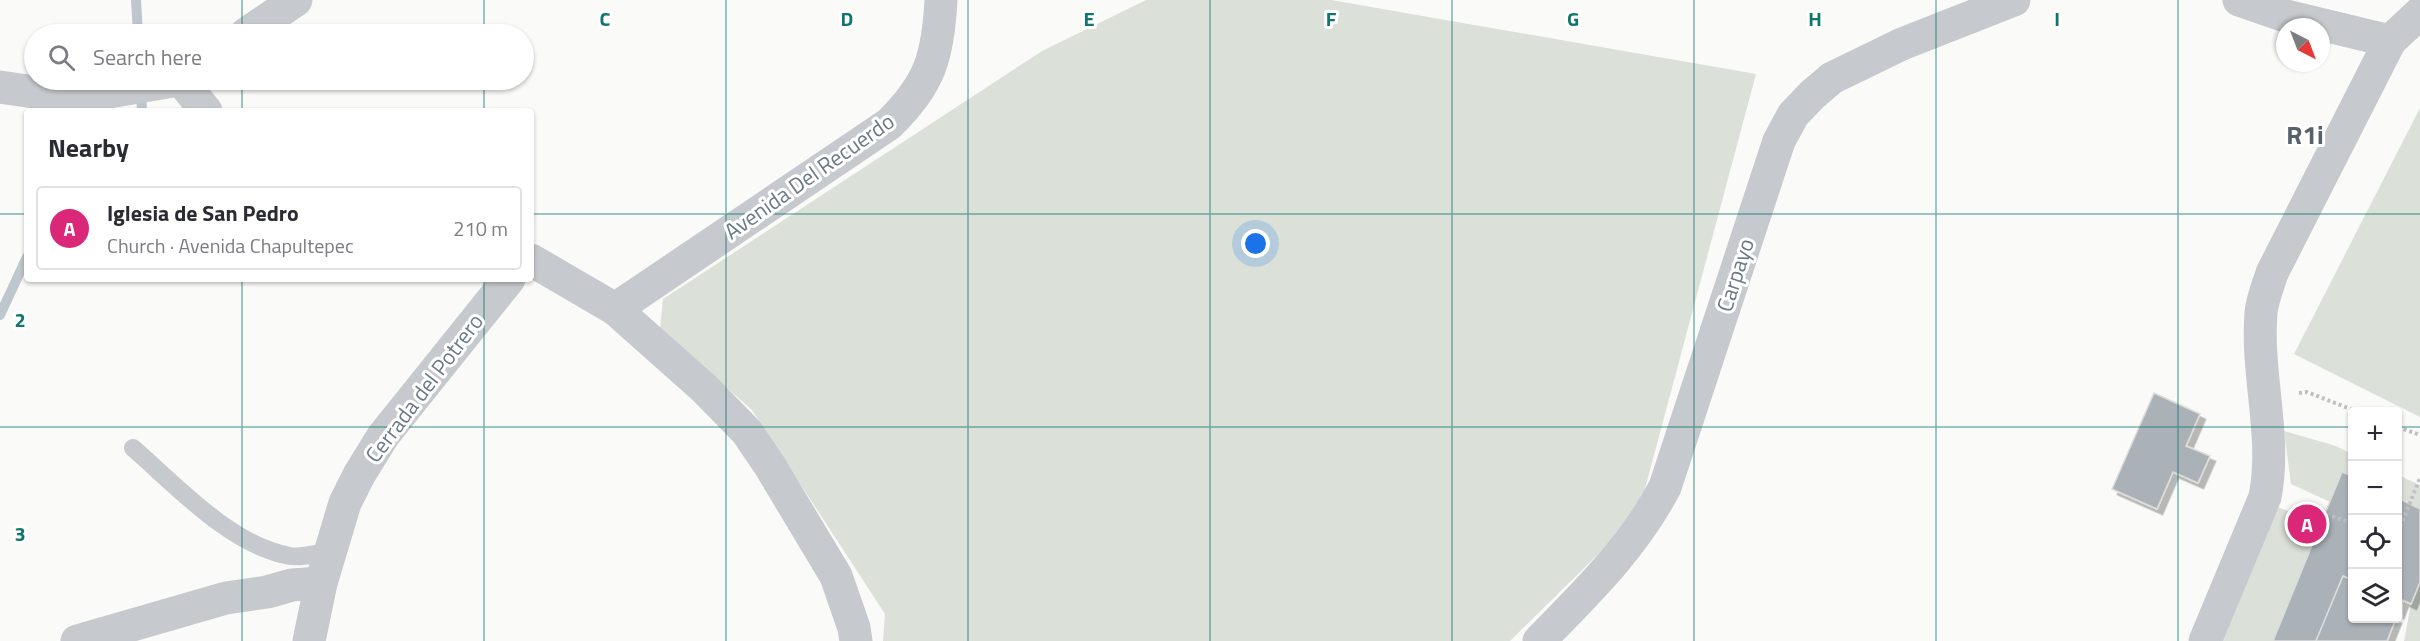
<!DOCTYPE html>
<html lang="en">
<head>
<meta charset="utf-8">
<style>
	:root { --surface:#fff; --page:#f2f2f3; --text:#2b2b33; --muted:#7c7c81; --line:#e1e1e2; --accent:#db2777 }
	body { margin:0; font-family:"Titillium Web",sans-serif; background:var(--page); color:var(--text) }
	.controls { position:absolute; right:18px; bottom:18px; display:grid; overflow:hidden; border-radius:6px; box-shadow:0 2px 4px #0004 }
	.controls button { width:54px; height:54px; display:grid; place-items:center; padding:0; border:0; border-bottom:2px solid var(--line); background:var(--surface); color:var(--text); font:30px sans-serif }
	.compass { position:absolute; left:2276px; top:18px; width:54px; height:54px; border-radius:50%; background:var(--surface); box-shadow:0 2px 4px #0004; rotate:138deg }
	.you { position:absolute; left:1256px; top:244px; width:21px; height:21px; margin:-15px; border:4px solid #fff; border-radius:50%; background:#1a73e8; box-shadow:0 0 0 9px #1a73e833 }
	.badge { display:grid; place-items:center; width:39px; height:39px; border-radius:50%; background:var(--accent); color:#fff; font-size:20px; font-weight:700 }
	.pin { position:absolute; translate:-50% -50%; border:3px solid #fff; box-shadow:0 2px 6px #0006 }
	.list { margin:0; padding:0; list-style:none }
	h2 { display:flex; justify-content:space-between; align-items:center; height:78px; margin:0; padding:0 24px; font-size:26px }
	h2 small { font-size:20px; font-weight:400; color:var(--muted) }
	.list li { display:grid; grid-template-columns:39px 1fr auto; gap:18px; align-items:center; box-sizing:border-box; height:84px; margin:0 12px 12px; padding:0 12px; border:2px solid var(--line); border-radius:6px }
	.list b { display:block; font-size:22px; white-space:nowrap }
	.list p { margin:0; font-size:20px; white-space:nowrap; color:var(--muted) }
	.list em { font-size:20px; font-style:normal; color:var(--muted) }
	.icon { flex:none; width:33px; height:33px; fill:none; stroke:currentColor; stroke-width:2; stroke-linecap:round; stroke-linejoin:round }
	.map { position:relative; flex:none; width:2420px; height:641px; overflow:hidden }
	.search { position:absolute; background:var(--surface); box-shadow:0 2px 4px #0004; left:24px; top:24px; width:510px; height:66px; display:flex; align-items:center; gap:15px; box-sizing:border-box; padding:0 21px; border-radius:33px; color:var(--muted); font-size:22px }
	.panel { position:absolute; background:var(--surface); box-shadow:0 2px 4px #0004; left:24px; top:108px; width:510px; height:174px; border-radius:6px }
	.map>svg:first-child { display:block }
	.green { fill:#dbe1d9 }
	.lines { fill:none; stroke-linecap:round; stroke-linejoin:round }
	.stream { stroke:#bec7cd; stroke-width:10 }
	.building { fill:#aab2b8; stroke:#dcdcda; stroke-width:1.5; filter:url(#shadow) }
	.path { stroke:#bec0c3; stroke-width:4; stroke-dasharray:3 3; stroke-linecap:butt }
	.service { stroke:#c6c9cd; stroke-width:18 }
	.minor { stroke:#c6c9cd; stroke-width:33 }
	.tertiary { stroke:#c6c9cd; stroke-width:33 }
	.grid { fill:none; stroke:#0f766e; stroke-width:1.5; stroke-opacity:0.55 }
	.labels { text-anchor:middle; stroke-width:6; stroke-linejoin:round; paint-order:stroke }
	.street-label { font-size:22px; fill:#6a7887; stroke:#fff }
	.quarter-label { font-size:26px; font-weight:bold; fill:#58626d; stroke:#fff }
	.grid-label { font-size:20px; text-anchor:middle; font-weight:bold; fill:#0f766e; stroke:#fff; stroke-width:6; stroke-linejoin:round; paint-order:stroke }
</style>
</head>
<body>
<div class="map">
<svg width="2420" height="641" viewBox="0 0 2420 641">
	<defs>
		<filter id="shadow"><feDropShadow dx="5.5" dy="5.5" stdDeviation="0" flood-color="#0004"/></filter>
	</defs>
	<rect width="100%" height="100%" fill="#fafaf8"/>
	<g class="green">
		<path d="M1146,0H1331L1756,74L1638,515L1510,641H883L885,614L752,410L660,329L663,299L1042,51Z"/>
		<path d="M2420,108V417L2294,354Z"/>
		<path d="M2284,431L2336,446L2352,454V476L2342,472L2330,502L2291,484Z"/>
		<path d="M2398,475L2420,485V509L2398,498Z"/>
		<path d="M2277,507L2322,523L2273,641H2218Z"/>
		<path d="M2420,582V641H2404L2411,604Z"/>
	</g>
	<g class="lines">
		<g class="stream">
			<path d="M136,0L138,34"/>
			<path d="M141,90L142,111"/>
			<path d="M0,315L27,257"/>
		</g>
	</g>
	<g class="building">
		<path d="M2154,393L2200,414L2186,446L2210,456L2198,483L2173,472L2157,509L2112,489Z"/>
		<path d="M2342,472L2352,476V580L2343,576L2316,641H2273Z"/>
		<path d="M2398,498L2420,509V582L2411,604L2398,598Z"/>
		<path d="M2343,576L2352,580V618H2396L2387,641H2316Z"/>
		<path d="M2398,598L2403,601L2398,614Z"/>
	</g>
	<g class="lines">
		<g class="path">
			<path d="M2299,393L2307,392L2358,412"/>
			<path d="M2398,427L2420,435"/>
			<path d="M2298,505L2352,523"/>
			<path d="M2398,532L2420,478"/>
		</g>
		<path class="service" d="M133,448C178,487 230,545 290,556C302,558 319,553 331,551"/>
		<g class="minor">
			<path d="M615,309L889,124C930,84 938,57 941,0"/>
			<path d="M77,641L226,598L267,592L292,585L321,583"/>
			<path d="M309,641L321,583L345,503L359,475L383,436L509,279"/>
			<path d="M1539,641C1587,592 1633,548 1665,487L1779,141L1793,115L1812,95L1832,78L1902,44L2014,0"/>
			<path d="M2205,641L2265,497C2277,436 2256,375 2261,313C2262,300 2268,286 2272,273L2390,41"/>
		</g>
		<g class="tertiary">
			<path d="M2239,0L2282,15L2390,41L2420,13"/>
			<path d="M246,34L296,0"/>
			<path d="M181,80L206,111"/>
			<path d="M0,87L62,96L103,93L179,80"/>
			<path d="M531,260L615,309L705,389L747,432L770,466L836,576L854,628L856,641"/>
		</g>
	</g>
	<path class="grid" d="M242,0V34M484,0V34M726,0V641M968,0V641M1210,0V641M1452,0V641M1694,0V641M1936,0V641M2178,0V641M242,80V111M484,80V111M0,214H27M531,214H2420M242,279V641M484,279V641M0,427H2352M2398,427H2420"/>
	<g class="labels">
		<g class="street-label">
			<text transform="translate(809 176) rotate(-35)" y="8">Avenida Del Recuerdo</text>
			<text transform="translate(1735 275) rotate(-72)" y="8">Carpayo</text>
			<text transform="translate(424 388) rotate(-53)" y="8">Cerrada del Potrero</text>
		</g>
		<g class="quarter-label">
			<text x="2305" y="144">R1i</text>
		</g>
	</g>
	<g class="grid-label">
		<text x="605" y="26">C</text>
		<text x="847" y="26">D</text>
		<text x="1089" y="26">E</text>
		<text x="1331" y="26">F</text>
		<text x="1573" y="26">G</text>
		<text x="1815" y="26">H</text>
		<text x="2057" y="26">I</text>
		<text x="20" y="327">2</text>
		<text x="20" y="541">3</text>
	</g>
</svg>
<div class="controls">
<button>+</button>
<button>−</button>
<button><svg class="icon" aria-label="locate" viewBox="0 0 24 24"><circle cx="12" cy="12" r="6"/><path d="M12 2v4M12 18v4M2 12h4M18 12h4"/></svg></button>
<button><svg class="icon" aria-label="layers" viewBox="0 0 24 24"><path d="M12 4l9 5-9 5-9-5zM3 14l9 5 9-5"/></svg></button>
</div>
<svg class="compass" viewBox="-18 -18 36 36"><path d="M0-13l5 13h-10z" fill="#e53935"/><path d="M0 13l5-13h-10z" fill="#7c7c81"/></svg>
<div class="you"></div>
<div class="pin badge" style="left:2307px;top:524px">A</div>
<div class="search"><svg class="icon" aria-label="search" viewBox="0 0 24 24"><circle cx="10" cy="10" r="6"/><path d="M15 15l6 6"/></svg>Search here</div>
<section class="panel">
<h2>Nearby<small></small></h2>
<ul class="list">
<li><span class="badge">A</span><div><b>Iglesia de San Pedro</b><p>Church · Avenida Chapultepec</p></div><em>210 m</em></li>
</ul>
</section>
</div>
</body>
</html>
